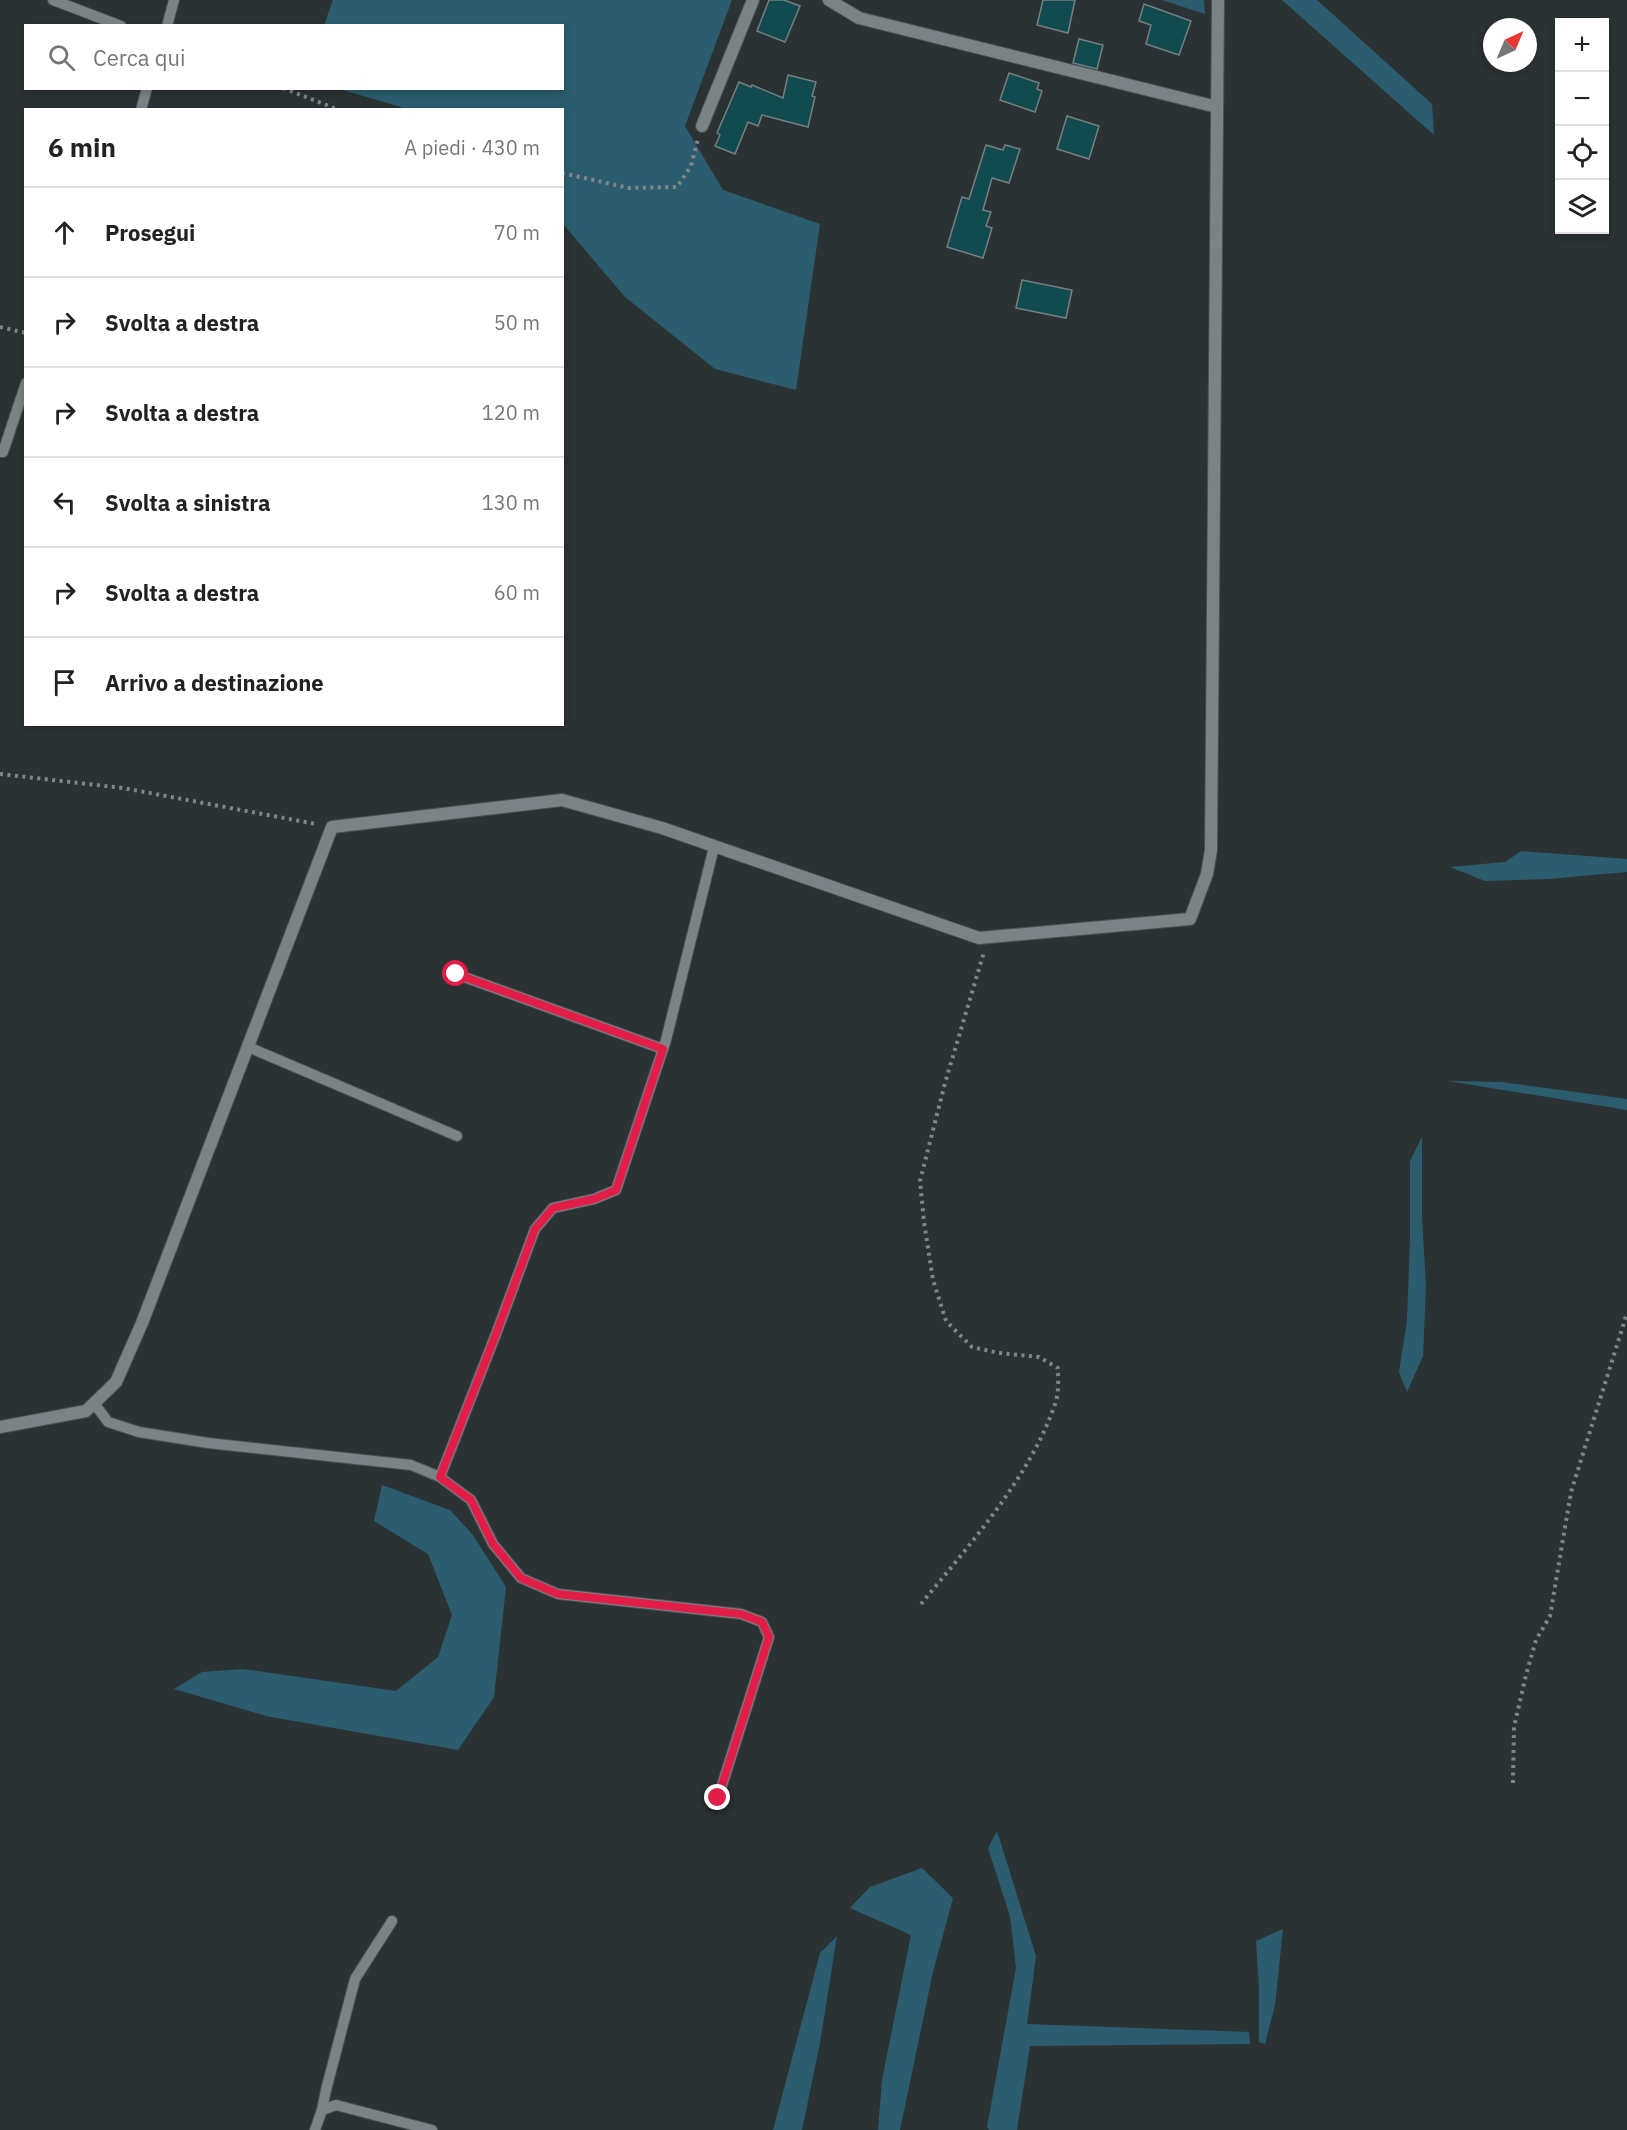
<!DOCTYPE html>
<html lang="it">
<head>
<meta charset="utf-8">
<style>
	:root { --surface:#fff; --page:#f2f2f2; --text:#222; --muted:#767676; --line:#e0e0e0 }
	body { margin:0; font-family:"IBM Plex Sans",sans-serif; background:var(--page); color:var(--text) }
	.controls { position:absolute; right:18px; top:18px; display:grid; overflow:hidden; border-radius:0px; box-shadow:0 3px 9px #0003 }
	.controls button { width:54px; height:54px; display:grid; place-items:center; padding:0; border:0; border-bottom:2px solid var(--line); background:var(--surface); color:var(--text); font:30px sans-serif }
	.compass { position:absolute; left:1483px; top:18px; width:54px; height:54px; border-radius:50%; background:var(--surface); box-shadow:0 3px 9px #0003; rotate:44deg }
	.stop { position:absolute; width:18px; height:18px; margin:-14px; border:4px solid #e11d48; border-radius:50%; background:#fff }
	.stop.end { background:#e11d48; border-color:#fff; box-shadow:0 2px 6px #0008 }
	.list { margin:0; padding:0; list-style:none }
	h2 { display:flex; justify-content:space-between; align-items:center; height:78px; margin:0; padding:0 24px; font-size:26px }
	h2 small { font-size:20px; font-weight:400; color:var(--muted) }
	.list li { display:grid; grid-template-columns:39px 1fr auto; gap:18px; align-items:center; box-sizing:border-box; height:90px; padding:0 24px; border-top:2px solid var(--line) }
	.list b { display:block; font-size:22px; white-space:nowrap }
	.list em { font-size:20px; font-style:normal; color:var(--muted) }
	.icon { flex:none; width:33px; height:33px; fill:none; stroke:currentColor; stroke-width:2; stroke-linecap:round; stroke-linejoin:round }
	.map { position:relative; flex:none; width:1627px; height:2130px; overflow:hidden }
	.search { position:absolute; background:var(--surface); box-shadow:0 3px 9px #0003; left:24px; top:24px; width:540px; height:66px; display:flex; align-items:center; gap:15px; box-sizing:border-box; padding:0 21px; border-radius:0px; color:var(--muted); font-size:22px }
	.panel { position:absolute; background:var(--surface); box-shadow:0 3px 9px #0003; left:24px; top:108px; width:540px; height:618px; border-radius:0px }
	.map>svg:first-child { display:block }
	.green { fill:#2b5d6f }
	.building { fill:#114b4f; stroke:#767f80; stroke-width:1.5 }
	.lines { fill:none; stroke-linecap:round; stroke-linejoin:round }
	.service-casing { stroke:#4a4f51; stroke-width:12 }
	.minor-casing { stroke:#4a4f51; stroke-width:14 }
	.path { stroke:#818789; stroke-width:4; stroke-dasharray:3 4.5; stroke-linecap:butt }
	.service { stroke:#7c8387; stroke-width:10 }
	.minor { stroke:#7c8387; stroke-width:12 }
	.route { stroke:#e11d48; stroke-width:8 }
</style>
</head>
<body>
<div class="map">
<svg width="1627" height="2130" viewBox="0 0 1627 2130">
	<rect width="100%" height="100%" fill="#2b3234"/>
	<g class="green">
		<path d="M333,0H732L685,126L723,190L820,224L796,390L715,369L625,297L563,224L562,110L408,109L339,89L562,88V26L324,25Z"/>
		<path d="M1162,0H1204L1205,14Z"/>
		<path d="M1282,0H1317L1432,104L1434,135Z"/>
		<path d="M1521,851L1627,859V872L1548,879L1485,881L1450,867L1505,862Z"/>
		<path d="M1448,1081L1502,1082L1627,1099V1110Z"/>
		<path d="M1422,1137V1217L1426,1286L1423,1356L1407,1392L1399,1372L1407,1320L1410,1240V1161Z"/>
		<path d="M382,1485L450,1510L473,1535L506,1587L494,1697L458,1750L266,1716L174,1689L202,1672L243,1669L396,1691L438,1657L452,1615L428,1554L374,1521Z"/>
		<path d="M997,1831L1036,1956L1027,2024L1249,2032L1250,2044L1030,2046L1017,2130H989L987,2127L1016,1968L1010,1916L988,1848Z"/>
		<path d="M922,1868L953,1898L933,1972L900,2130H878L882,2080L911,1935L850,1908L870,1887Z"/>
		<path d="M1283,1929L1275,2005L1265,2044L1259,2042V1988L1256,1941Z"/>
		<path d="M837,1936L820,2043L802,2130H773L820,1953Z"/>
	</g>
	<g class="building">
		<path d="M769,0H784L800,6L785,42L757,31Z"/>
		<path d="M1043,0H1075L1068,33L1037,25Z"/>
		<path d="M1144,4L1191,21L1179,55L1146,44L1151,25L1139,21Z"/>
		<path d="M1079,39L1103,45L1097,69L1073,63Z"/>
		<path d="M1009,73L1039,83L1037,89L1042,91L1035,112L1000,100Z"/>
		<path d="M788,75L816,82L812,96L815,97L808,127L762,115L758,126L748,122L735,154L715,146L720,135L717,133L739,82L751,87L752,85L783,98Z"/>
		<path d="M1067,116L1099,126L1089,159L1057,149Z"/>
		<path d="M986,145L1003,150L1005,145L1020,149L1009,183L992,178L983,210L991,212L986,226L992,228L983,258L947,247L962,197L969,199Z"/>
		<path d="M1022,280L1072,290L1066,318L1016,308Z"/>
	</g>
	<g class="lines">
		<g class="service-casing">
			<g id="service">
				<path d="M53,0L121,26"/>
				<path d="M167,26L174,0"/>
				<path d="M141,110L147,88"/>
				<path d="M0,452H3L26,383"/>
				<path d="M456,974L663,1049"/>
				<path d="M248,1047L457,1136"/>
				<path d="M94,1403L108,1422L139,1432L208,1443L411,1465L440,1477L471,1500L493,1544L521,1578L558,1594L741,1614L762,1622L769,1637L718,1798"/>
				<path d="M440,1477L496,1334L535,1229L553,1208L594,1199L616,1190L666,1040L714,847"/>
				<path d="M322,2110L326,2090L355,1979L392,1921"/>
				<path d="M315,2130L322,2110L336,2105L432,2130"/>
			</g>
		</g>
		<g class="minor-casing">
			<g id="minor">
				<path d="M829,0L859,18L1217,107"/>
				<path d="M702,126L753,0"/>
				<path d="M0,1427L86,1411L116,1382L142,1323L332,827L562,800L662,828L979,938L1190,919L1207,874L1211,850L1218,0"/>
			</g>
		</g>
		<g class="path">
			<path d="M283,88L339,110"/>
			<path d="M562,173L629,188L677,187L691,166L698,139"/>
			<path d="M0,327L26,333"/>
			<path d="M0,774L123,788L316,824"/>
			<path d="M921,1604C970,1544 1032,1475 1056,1401C1059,1391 1058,1378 1058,1368L1039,1357L999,1353L972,1347L946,1321L933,1280L924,1222L920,1181L945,1083L984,952"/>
			<path d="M1513,1783L1514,1727L1526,1675L1536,1640L1550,1616L1571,1492L1627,1313"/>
		</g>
		<use href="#service" class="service"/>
		<use href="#minor" class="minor"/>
	</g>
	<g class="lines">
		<path class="route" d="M456,974L663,1049L616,1190L594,1199L553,1208L535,1229L496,1334L440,1477L471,1500L493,1544L521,1578L558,1594L741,1614L762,1622L769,1637L718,1798"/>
	</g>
</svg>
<div class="controls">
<button>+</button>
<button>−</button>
<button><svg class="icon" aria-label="locate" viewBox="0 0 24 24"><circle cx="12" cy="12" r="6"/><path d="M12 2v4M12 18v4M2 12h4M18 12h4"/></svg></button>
<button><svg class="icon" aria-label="layers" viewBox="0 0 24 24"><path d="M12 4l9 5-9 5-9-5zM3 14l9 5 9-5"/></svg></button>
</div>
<svg class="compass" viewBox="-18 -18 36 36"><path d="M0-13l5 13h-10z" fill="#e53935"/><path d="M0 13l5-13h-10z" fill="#767676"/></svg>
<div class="stop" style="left:456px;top:974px"></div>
<div class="stop end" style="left:718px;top:1798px"></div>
<div class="search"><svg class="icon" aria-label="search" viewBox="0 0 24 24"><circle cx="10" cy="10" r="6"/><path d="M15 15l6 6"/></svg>Cerca qui</div>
<section class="panel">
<h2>6 min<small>A piedi · 430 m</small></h2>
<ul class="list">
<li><svg class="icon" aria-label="ahead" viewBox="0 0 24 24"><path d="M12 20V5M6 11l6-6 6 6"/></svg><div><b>Prosegui</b></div><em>70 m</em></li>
<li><svg class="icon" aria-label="right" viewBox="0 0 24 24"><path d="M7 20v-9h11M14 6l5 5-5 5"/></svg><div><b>Svolta a destra</b></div><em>50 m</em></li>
<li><svg class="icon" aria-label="right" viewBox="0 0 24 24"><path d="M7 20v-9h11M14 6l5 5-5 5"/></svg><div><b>Svolta a destra</b></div><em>120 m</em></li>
<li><svg class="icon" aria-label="left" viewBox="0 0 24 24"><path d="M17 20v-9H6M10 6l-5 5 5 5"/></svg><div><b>Svolta a sinistra</b></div><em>130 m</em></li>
<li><svg class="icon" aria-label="right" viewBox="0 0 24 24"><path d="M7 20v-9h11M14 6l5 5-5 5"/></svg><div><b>Svolta a destra</b></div><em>60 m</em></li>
<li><svg class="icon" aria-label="arrive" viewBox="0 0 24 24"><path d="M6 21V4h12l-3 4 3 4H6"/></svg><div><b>Arrivo a destinazione</b></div></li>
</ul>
</section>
</div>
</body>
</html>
